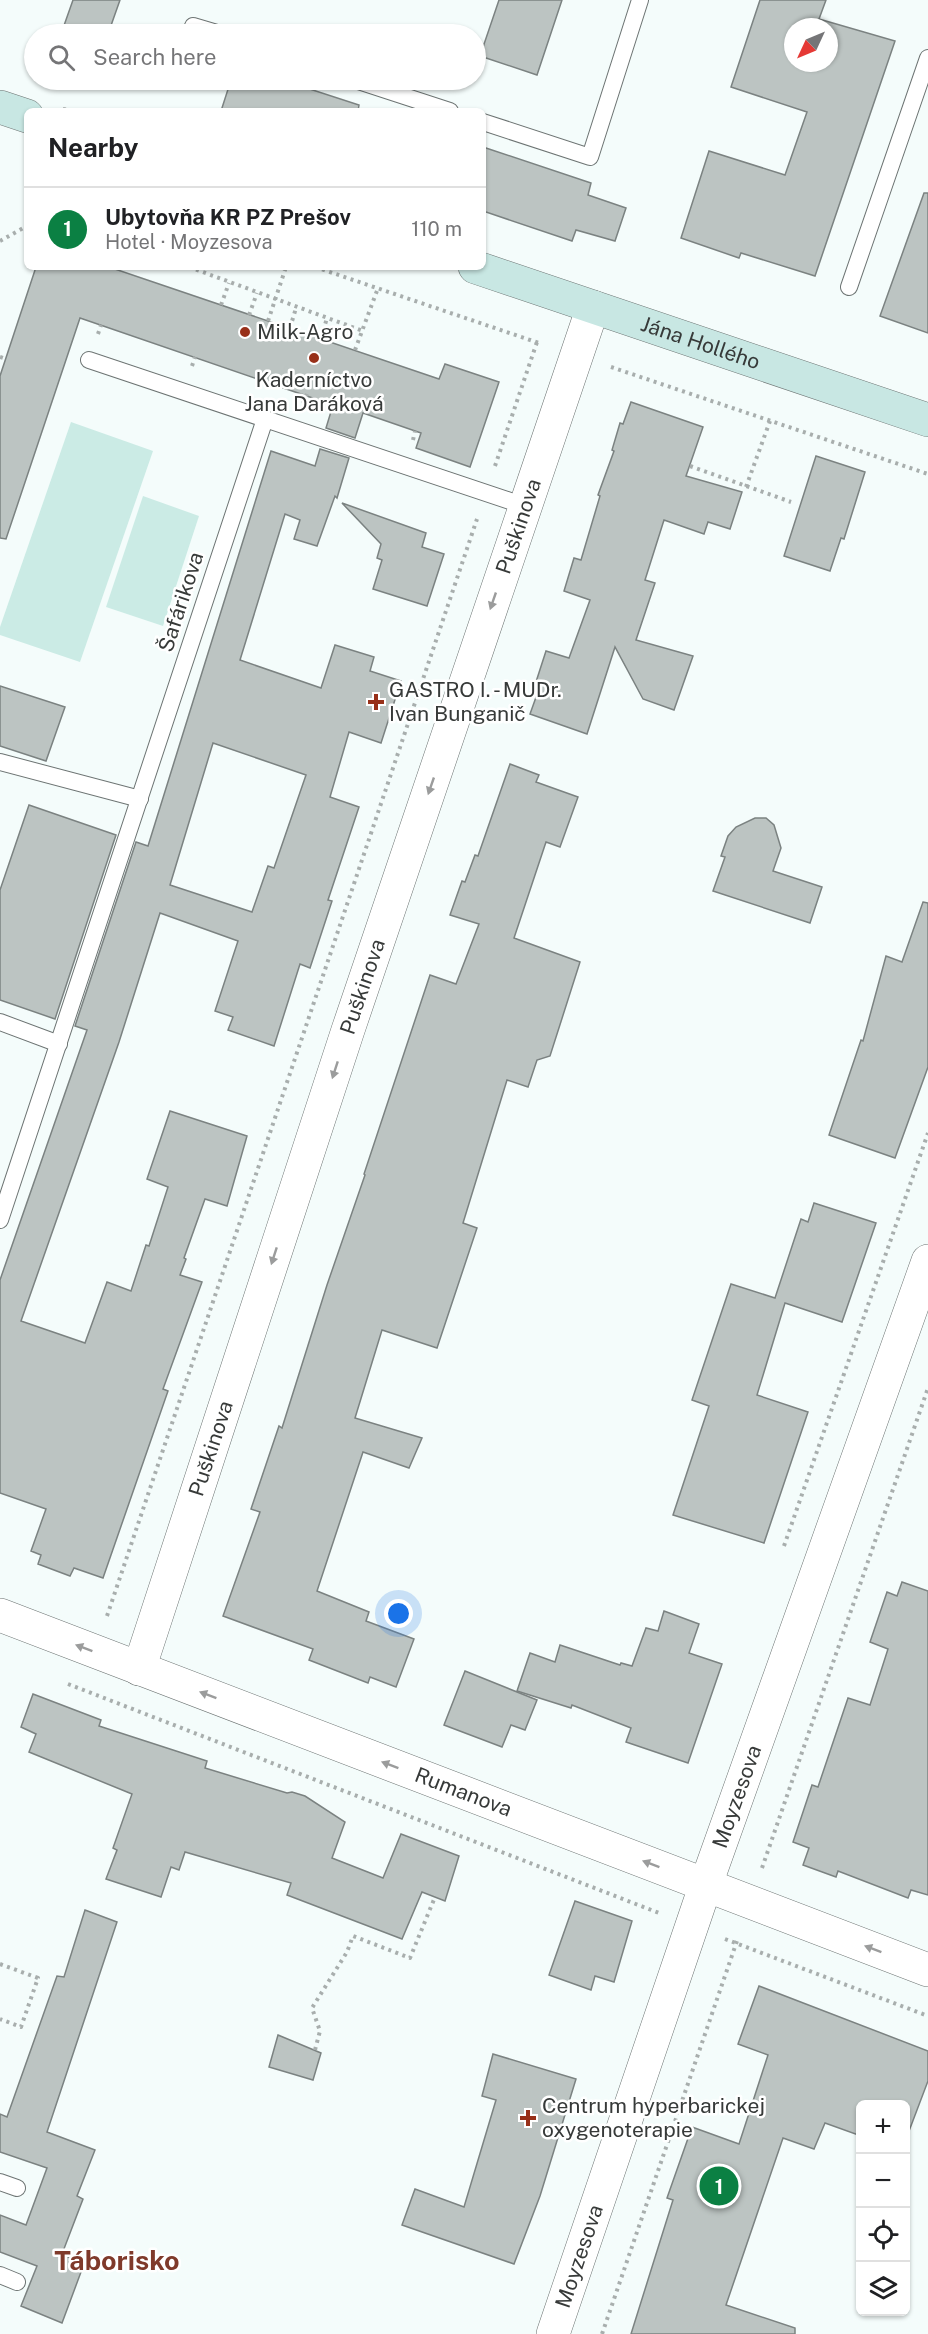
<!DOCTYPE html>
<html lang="en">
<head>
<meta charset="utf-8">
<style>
	:root { --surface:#fff; --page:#f6f6f6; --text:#202124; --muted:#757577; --line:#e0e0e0; --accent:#0b8043 }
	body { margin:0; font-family:"Public Sans",sans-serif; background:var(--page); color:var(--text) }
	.controls { position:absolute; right:18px; bottom:18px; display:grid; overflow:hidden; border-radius:9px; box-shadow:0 2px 4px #0004 }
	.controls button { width:54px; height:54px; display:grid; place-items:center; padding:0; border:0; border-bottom:2px solid var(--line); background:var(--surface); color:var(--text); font:30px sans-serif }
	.compass { position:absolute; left:784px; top:18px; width:54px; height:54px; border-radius:50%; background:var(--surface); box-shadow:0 2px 4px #0004; rotate:226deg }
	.you { position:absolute; left:399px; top:1614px; width:21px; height:21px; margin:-15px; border:4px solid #fff; border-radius:50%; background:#1a73e8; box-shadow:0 0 0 9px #1a73e833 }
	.badge { display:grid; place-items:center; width:39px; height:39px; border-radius:50%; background:var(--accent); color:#fff; font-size:20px; font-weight:700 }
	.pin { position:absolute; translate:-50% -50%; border:3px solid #fff; box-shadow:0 2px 6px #0006 }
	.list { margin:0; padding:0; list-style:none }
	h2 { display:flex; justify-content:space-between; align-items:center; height:78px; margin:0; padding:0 24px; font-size:26px }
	h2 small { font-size:20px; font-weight:400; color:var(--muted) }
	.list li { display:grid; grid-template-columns:39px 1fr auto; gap:18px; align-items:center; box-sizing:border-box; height:84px; padding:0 24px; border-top:2px solid var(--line) }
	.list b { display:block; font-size:22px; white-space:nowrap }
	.list p { margin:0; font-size:20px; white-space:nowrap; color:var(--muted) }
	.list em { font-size:20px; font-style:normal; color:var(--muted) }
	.icon { flex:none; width:33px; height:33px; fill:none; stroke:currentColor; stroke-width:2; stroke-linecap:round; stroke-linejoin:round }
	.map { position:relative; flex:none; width:928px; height:2334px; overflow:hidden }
	.search { position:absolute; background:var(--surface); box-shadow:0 2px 4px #0004; left:24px; top:24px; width:462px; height:66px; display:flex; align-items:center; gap:15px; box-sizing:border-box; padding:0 21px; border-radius:33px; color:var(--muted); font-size:22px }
	.panel { position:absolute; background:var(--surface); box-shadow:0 2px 4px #0004; left:24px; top:108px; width:462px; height:162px; border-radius:9px }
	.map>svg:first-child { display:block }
	.green { fill:#cbebe5 }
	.building { fill:#bcc4c2; stroke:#7b8281; stroke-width:1.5; fill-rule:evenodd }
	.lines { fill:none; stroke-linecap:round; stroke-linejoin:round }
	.lane-casing { stroke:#6d7473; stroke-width:18 }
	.street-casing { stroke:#6d7473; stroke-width:34 }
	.secondary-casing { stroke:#6d7473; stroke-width:34 }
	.path { stroke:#a8aead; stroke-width:4; stroke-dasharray:3 4.5; stroke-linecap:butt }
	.lane { stroke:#fff; stroke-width:16 }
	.street { stroke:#fff; stroke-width:33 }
	.secondary { stroke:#c8e7e3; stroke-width:33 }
	.oneway { fill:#9b9c9c }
	.poi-dot { fill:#983019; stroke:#fff; stroke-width:2 }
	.labels { text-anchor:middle; stroke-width:5; stroke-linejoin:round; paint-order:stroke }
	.poi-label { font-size:21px; fill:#373a39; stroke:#fff; text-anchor:start }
	.street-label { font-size:21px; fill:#373a39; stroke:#fff }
	.district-label { font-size:27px; font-weight:bold; fill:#7f3a2b; stroke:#fff }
</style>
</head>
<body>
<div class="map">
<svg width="928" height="2334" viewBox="0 0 928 2334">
	<rect width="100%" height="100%" fill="#f4fcfb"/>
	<g class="green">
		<path d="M71,422L153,451L80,662L0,635V627Z"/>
		<path d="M143,496L199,516L163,626L106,607Z"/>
	</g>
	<g class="building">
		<path d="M73,0H120L108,34H61Z"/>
		<path d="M499,0H562L537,75L480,56Z"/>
		<path d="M760,0H826L819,19L895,41L815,276L741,253L739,258L681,238L709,151L785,175L807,112L731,87ZM793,27H829V63H793Z"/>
		<path d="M231,80H282L359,105L358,111H221Z"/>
		<path d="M483,147L591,183L588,195L626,208L615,241L576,230L572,241L483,211Z"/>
		<path d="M924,193H928V333L880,316Z"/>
		<path d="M36,267H109L439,379L445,364L499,382L470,467L416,448L421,433L363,413L355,438L326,428L333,405L80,318L6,539L0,538V376Z"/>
		<path d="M631,402L703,427L686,476L742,492L730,529L708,522L704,534L664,520L645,580L655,583L636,640L693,656L674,710L643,699L615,647L587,734L530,714L540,686L535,685L546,651L569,658L590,600L564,591L574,558L581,560L600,496L598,495L614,451L612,450L620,423L623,424Z"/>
		<path d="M320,449L349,458L337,498L335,496L317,546L294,539L300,520L285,514L240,660L321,688L335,645L374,657L370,671L401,681L381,743L349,732L330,797L359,807L328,900L332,901L310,968L300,964L274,1046L228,1030L233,1017L215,1011L238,941L160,913L119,1042L21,1321L85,1343L107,1282L131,1291L146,1245L149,1246L168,1187L147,1179L170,1111L247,1136L227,1206L205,1199L184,1258L186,1259L180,1275L202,1282L163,1389L168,1391L103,1578L74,1568L70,1576L38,1564L41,1555L31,1551L46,1509L0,1493V1280L87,1030L75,1026L136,842L148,846L271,451L315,466ZM213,743L306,775L274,868L268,866L252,912L170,885Z"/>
		<path d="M816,456L865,472L844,539L841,538L830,571L784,556Z"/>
		<path d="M342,503L426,533L422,547L444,554L427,606L373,589L382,560L377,558L381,544Z"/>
		<path d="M0,686L65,707L46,761L0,746Z"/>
		<path d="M510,764L539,775L536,782L578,797L560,847L546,842L514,938L580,962L550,1056L537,1060L528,1087L507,1080L463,1223L477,1228L437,1348L382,1330L355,1418L422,1438L409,1468L363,1452L317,1591L369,1612L366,1621L414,1639L396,1687L370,1677L368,1683L309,1660L313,1649L223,1616L260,1512L251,1509L279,1426L282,1428L327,1285L365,1175L364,1174L430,975L456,984L479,924L450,915L462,881L465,882L475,855L478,856Z"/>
		<path d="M29,805L116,835L55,1019L0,1000V890Z"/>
		<path d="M755,818H766L774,825L781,848L773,871L822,887L810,923L713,891L725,857L721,856L728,836L736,827Z"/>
		<path d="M923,902L928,903V1067L895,1158L829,1135L861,1040L863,1041L886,956L902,962Z"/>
		<path d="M814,1203L876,1223L842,1322L785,1303L757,1395L808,1412L764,1543L673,1515L709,1406L692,1400L731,1284L775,1298L801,1219L808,1222Z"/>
		<path d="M902,1582L928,1591V1895L911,1890L908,1898L838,1871L836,1877L803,1865L809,1848L793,1842L812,1785L818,1787L848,1698L870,1705L888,1649L870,1642L887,1592L897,1596Z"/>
		<path d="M664,1611L699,1624L689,1653L722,1664L688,1763L626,1742L631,1728L572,1705L571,1708L517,1691L530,1653L555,1662L560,1645L620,1665L621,1663L632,1666L646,1628L658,1631Z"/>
		<path d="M465,1671L537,1700L525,1730L511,1725L502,1747L444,1725Z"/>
		<path d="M33,1694L101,1720L99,1726L207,1761L205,1768L287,1793L292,1792L305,1796L345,1822L332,1858L383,1878L401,1834L459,1856L445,1901L422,1892L402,1939L287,1895L291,1883L185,1852L179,1870L171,1867L161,1897L106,1879L117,1850L113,1848L132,1794L29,1752L36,1734L21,1727Z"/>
		<path d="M575,1901L632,1921L614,1982L595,1976L591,1990L549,1975Z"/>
		<path d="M85,1910L117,1922L47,2132L95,2150L77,2196L83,2199L62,2254L84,2264L62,2323L21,2306L37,2266L0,2252V2215L26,2225L47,2168L0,2152V2114L7,2117L57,1976L64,1977Z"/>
		<path d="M759,1986L928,2051V2081L906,2139V2104H861V2136L825,2123L814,2149L783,2138L726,2305L795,2328V2334H631L673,2200L667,2198L692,2127L739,2144L768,2055L738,2044Z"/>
		<path d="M278,2035L321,2053L313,2080L269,2067Z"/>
		<path d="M493,2054L576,2079L540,2196L514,2264L402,2225L415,2189L464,2207L496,2100L482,2096Z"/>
	</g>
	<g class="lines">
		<g class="lane-casing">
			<g id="lane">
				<path d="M193,26L220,34"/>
				<path d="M355,80L450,111"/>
				<path d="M483,122L590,157L640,0"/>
				<path d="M849,287L928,58"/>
				<path d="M89,360L525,506"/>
				<path d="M0,762L140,799"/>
				<path d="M0,1022L59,1044"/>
				<path d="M0,1220L265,419"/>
				<path d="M0,2182L17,2188"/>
				<path d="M0,2275L17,2282"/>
			</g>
		</g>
		<g class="street-casing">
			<g id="street">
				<path id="s1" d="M0,1615L928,1970"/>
				<path id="s2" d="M139,1669L348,1030L593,307"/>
				<path id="s3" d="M553,2334L706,1884L928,1261"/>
			</g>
		</g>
		<g class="secondary-casing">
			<g id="secondary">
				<path d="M0,107L27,116"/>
				<path id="s4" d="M475,267L928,420"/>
			</g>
		</g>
		<g class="path">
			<path d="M63,109L77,111"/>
			<path d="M0,241L27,226"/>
			<path d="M189,267L363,331"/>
			<path d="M315,267L539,343"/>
			<path d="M221,305L229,283"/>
			<path d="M249,315L257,293"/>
			<path d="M268,321L286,267"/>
			<path d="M290,328L296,308"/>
			<path d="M98,334L101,325"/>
			<path d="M321,338L327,318"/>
			<path d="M355,350L378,288"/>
			<path d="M0,357L6,359"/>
			<path d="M192,366L195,357"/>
			<path d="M611,367L928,474"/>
			<path d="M303,403L307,394"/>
			<path d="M413,440L415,431"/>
			<path d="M495,466L537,342"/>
			<path d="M690,466L791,502"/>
			<path d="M746,487L770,421"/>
			<path d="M784,1546L928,1133"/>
			<path d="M107,1616L477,519"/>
			<path d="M68,1684L659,1913"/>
			<path d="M762,1868L928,1388"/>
			<path d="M725,1939L928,2016"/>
			<path d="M0,1964L38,1978L21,2027L0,2019"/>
			<path d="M315,2050L320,2031L312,2008L347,1952L353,1936L410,1958L435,1897"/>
			<path d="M602,2334L738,1938"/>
		</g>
		<use href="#lane" class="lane"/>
		<use href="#street" class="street"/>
		<use href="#secondary" class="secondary"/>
	</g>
	<defs><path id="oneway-solid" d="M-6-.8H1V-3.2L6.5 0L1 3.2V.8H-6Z" transform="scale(1.5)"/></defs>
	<g class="oneway">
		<use href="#oneway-solid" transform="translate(493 601) rotate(109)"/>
		<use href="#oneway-solid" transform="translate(431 786) rotate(109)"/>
		<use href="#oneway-solid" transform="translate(335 1070) rotate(108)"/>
		<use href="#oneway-solid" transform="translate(274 1256) rotate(108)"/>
		<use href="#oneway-solid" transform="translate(84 1648) rotate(-159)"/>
		<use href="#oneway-solid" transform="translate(208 1695) rotate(-159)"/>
		<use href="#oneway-solid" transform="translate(390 1765) rotate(-159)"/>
		<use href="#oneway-solid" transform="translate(651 1864) rotate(-159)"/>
		<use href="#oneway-solid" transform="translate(873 1949) rotate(-159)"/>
	</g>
	<g class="poi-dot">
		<circle cx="245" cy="332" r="6"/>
		<circle cx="314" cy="358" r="6"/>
		<path d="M373 693h6v6h6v6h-6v6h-6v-6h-6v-6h6z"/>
		<path d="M525 2109h6v6h6v6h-6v6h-6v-6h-6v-6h6z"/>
	</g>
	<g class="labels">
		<g class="poi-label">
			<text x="257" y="339">Milk-Agro</text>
			<text x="314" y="387" text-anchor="middle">Kaderníctvo<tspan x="314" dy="24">Jana Daráková</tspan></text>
			<text x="389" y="697">GASTRO I. - MUDr.<tspan x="389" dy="24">Ivan Bunganič</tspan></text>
			<text x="542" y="2113">Centrum hyperbarickej<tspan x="542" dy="24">oxygenoterapie</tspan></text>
		</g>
		<g class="street-label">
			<text dy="7" stroke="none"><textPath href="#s4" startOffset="238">Jána Hollého</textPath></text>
			<text dy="7" stroke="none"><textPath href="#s2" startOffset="1204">Puškinova</textPath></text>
			<text transform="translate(181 602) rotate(-72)" y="7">Šafárikova</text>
			<text dy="7" stroke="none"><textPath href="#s2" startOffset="718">Puškinova</textPath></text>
			<text dy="7" stroke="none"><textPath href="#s2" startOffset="232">Puškinova</textPath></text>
			<text dy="7" stroke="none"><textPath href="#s1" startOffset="496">Rumanova</textPath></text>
			<text dy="7" stroke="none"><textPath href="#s3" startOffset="568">Moyzesova</textPath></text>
			<text dy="7" stroke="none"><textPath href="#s3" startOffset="82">Moyzesova</textPath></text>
		</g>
		<g class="district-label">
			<text x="117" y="2270">Táborisko</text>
		</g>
	</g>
</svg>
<div class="controls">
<button>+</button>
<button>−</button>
<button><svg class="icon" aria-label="locate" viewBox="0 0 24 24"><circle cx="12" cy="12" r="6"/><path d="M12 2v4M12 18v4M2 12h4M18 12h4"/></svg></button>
<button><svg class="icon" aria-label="layers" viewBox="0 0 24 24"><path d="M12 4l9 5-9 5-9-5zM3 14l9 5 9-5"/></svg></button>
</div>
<svg class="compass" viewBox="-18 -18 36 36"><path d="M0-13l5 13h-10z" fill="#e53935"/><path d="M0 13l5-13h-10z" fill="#757577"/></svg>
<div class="you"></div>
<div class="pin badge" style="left:719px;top:2186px">1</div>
<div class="search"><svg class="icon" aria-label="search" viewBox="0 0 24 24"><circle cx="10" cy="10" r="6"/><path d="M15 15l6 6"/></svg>Search here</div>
<section class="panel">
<h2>Nearby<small></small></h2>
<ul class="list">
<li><span class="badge">1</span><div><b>Ubytovňa KR PZ Prešov</b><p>Hotel · Moyzesova</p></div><em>110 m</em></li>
</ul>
</section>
</div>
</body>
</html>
